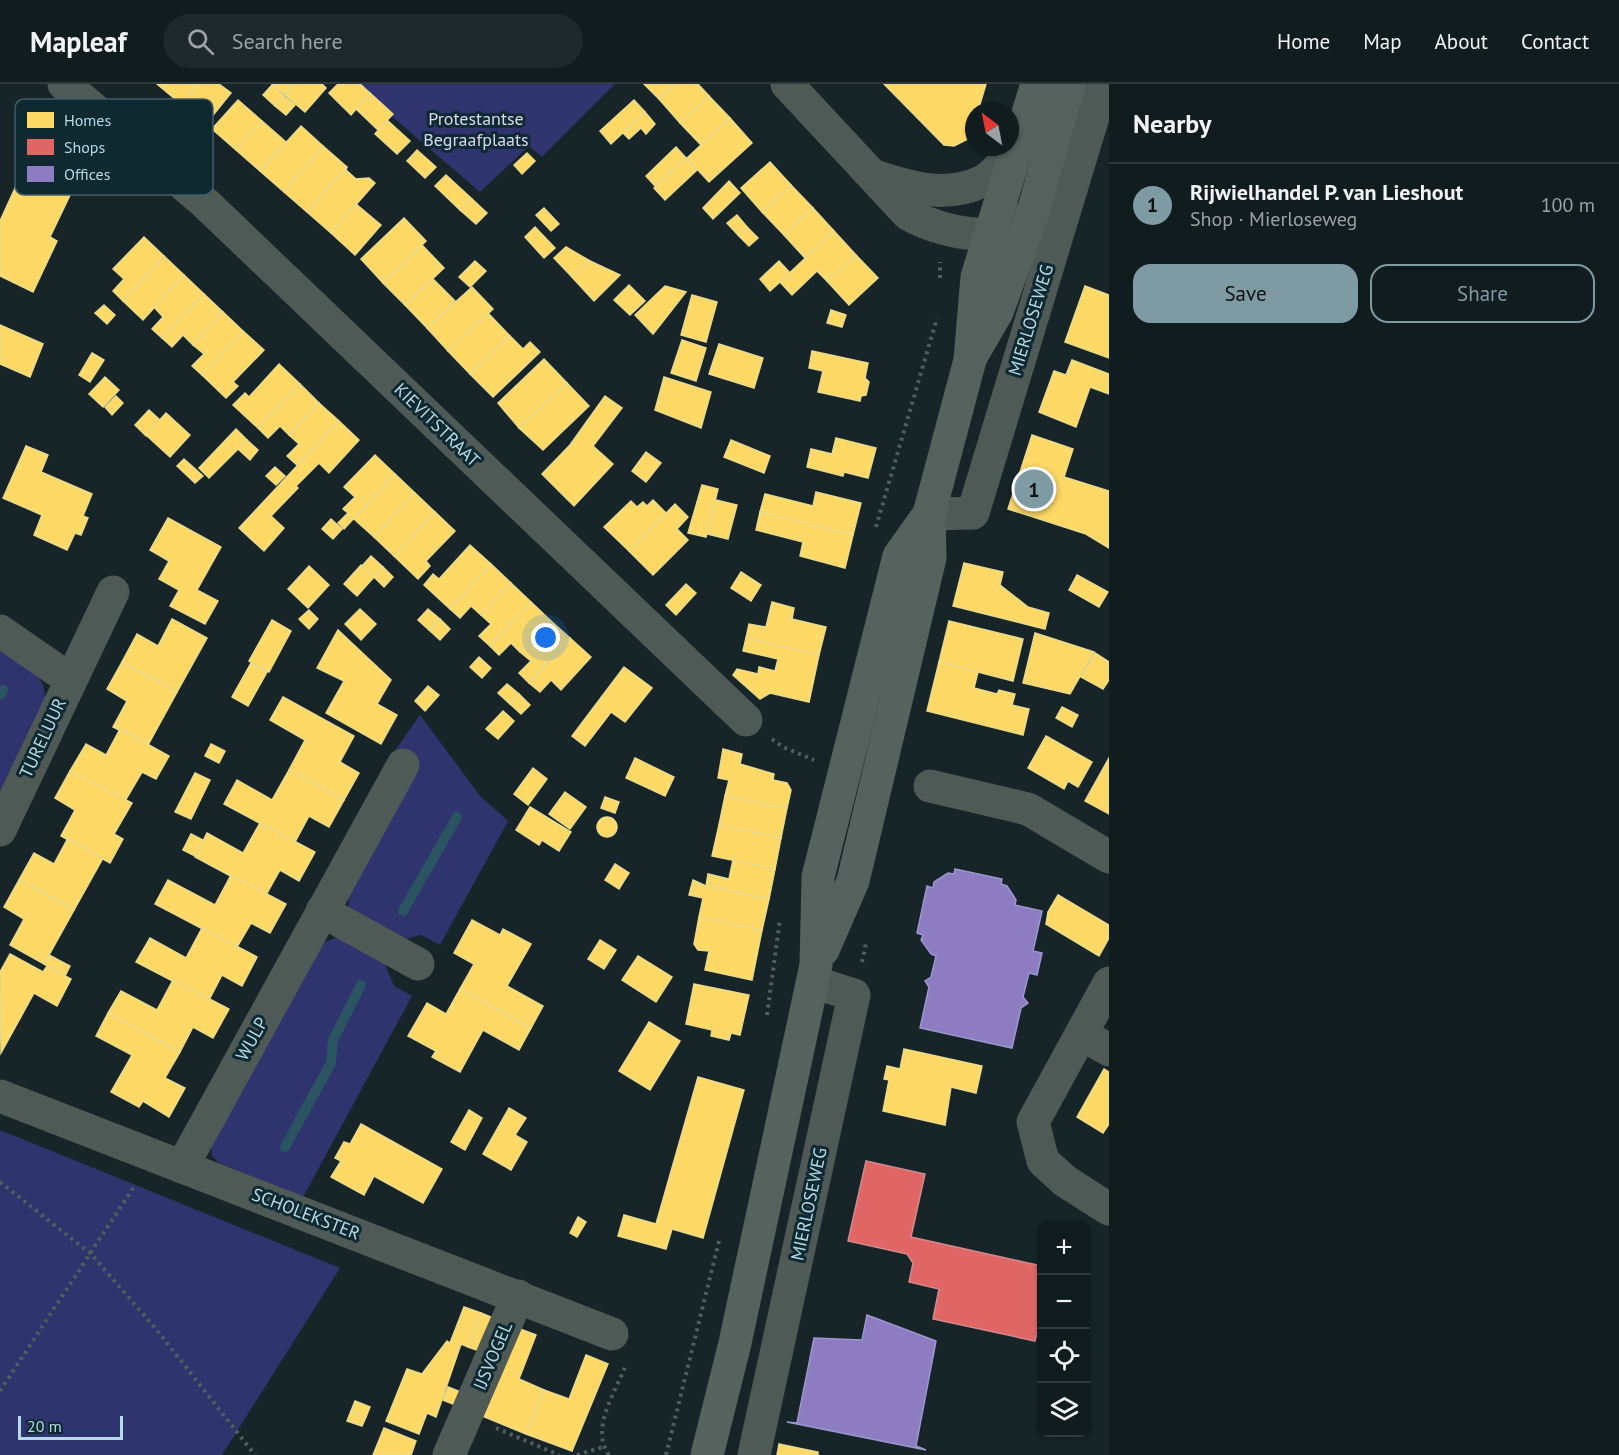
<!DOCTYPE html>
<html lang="en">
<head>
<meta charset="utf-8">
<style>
	:root { --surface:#111c1f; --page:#1e292c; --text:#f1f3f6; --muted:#9ca1a4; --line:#303a3d; --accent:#7e9ba4 }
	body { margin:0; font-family:"PT Sans",sans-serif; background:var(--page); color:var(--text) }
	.controls { position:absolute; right:18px; bottom:18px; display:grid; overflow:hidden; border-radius:12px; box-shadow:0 2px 4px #0004 }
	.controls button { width:54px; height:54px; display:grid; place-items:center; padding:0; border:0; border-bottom:2px solid var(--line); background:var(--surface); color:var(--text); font:30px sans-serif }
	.compass { position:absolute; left:965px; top:18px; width:54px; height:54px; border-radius:50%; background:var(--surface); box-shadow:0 2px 4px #0004; rotate:328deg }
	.scale { position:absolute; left:18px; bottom:15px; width:105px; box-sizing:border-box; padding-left:6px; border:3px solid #b5dbe7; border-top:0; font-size:16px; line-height:21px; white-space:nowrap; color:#b5dbe7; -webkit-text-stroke:4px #0f2931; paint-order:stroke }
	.you { position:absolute; left:546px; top:554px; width:21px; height:21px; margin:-15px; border:4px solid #fff; border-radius:50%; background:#1a73e8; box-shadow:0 0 0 9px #1a73e833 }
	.badge { display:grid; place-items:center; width:39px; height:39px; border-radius:50%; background:var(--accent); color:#111; font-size:20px; font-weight:700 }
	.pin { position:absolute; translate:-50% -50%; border:3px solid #fff; box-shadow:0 2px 6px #0006 }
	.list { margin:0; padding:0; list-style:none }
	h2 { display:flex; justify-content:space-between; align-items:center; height:78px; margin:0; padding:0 24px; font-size:26px }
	h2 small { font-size:20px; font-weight:400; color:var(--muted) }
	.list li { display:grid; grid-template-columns:39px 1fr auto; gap:18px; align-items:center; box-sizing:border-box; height:84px; padding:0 24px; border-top:2px solid var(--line) }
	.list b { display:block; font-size:22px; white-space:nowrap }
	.list p { margin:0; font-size:20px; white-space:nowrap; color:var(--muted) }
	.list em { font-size:20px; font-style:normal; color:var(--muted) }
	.actions { display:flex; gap:12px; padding:18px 24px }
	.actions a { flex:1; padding:14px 0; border:2px solid var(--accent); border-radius:18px; text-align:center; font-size:21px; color:var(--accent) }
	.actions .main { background:var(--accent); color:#111 }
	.icon { flex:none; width:33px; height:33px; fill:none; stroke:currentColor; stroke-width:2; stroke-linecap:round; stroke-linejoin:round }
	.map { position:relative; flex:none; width:1109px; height:1371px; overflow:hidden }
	header { display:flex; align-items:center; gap:36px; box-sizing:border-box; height:84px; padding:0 30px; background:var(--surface); border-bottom:2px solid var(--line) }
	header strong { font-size:28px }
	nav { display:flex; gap:33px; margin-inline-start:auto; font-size:21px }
	.search { width:420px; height:54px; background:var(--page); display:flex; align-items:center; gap:15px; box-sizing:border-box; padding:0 21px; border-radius:33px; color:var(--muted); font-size:22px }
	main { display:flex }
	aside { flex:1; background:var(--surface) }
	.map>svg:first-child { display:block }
	.green { fill:#30346e }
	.homes { fill:#ffd966; stroke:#e9da8d; stroke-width:1.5 }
	.shops { fill:#e06666; stroke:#d3898d; stroke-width:1.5 }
	.offices { fill:#8e7cc3; stroke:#9a98ce; stroke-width:1.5 }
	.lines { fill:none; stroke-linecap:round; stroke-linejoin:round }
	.stream { stroke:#2a5461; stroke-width:10 }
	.path { stroke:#525d5c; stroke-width:4; stroke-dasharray:3 4.5; stroke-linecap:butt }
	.minor { stroke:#4f5955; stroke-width:33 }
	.major { stroke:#55625e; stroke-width:33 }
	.labels { text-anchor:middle; stroke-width:6; stroke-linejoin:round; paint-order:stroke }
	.park-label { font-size:18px; fill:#d5d8f0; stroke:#0f2931 }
	.street-label { font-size:18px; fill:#b5dbe7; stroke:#0f2931 }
	.key { fill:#0f2931; stroke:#415e68; stroke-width:1.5 }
	.key-label { font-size:16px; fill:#b5dbe7 }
</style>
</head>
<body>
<header>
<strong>Mapleaf</strong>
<div class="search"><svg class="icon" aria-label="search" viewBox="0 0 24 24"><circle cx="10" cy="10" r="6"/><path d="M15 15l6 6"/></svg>Search here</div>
<nav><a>Home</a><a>Map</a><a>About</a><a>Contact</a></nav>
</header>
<main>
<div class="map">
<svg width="1109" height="1371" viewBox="0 0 1109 1371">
	<rect width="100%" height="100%" fill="#172529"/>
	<g class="green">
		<path d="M354,0H615L542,73L529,62L480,108Z"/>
		<path d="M0,562C20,577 47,588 45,617L0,714Z"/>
		<path d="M420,631L480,712L508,737L440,861L421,851L403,856L348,826L349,811L394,668Z"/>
		<path d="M337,853L383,875L394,902L412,912L303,1113L219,1079L212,1072L211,1059L323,859Z"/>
		<path d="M0,1046L340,1184L222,1371H0Z"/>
	</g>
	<g class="homes">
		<path d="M157,0H198L181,20Z"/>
		<path d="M198,0H219L231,9L206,40L181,20Z"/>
		<path d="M272,0H294L285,11Z"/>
		<path d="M294,0H322L326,4L305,28L285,11Z"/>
		<path d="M338,0H360L370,9L351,31L329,9Z"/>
		<path d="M644,0H675L659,15Z"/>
		<path d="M675,0H698L709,12L680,39L659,15Z"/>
		<path d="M884,0H986L978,27H974L970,54L954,62L944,61Z"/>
		<path d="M272,1L284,12L275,22L263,11Z"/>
		<path d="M370,9L393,30L378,46L356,25Z"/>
		<path d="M284,12L295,21L286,31L275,22Z"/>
		<path d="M709,12L730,34L701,61L680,39Z"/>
		<path d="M238,16L262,37L236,66L212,45Z"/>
		<path d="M634,16L645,28L611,60L600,47Z"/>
		<path d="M645,28L655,40L646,50L641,44L629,55L623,49Z"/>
		<path d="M730,34L752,59L709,98L687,74Z"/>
		<path d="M387,36L410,57L397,70L375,50Z"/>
		<path d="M262,37L286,58L260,87L236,66Z"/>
		<path d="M301,42L323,62L284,108L260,87Z"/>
		<path d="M323,62L347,83L307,128L284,108Z"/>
		<path d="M676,63L686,74L655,102L646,92Z"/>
		<path d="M417,66L436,83L425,94L407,77Z"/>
		<path d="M527,69L535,77L522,90L514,81Z"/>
		<path d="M686,74L697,86L665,116L654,104Z"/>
		<path d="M770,78L791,101L762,128L741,104Z"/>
		<path d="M347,83L346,86L356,95L369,94L375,99L331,149L307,128Z"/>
		<path d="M22,89L70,111L50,153L57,157L33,208L0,192V137Z"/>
		<path d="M446,91L472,115L460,126L435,102Z"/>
		<path d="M729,97L740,109L713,135L703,124Z"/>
		<path d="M791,101L813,124L784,151L762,128Z"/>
		<path d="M472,115L487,129L476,140L460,126Z"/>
		<path d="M356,120L381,141L355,171L331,149Z"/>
		<path d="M544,124L559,140L551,147L536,131Z"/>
		<path d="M813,124L834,147L805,174L784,151Z"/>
		<path d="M737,131L747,143L738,151L727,139Z"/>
		<path d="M404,134L426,157L383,199L361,175Z"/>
		<path d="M535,143L555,164L544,174L525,153Z"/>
		<path d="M747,143L758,154L749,162L738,151Z"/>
		<path d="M834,147L856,171L827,197L817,187L792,211L780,198Z"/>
		<path d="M144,153L164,172L123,217L113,207L124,195L113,185Z"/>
		<path d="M422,161L444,184L405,221L383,199Z"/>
		<path d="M566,163L590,177L572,193L554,174Z"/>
		<path d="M856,171L878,194L849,221L827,197Z"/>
		<path d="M164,172L184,191L143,236L123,217Z"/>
		<path d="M475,177L486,187L470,203L459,193Z"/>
		<path d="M590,177L620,191L594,217L572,193Z"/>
		<path d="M779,177L790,189L770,207L760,195Z"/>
		<path d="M184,191L204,210L162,254L152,245L163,233L154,223Z"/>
		<path d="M433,195L455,217L427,244L405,221Z"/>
		<path d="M629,201L645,217L630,231L614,216Z"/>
		<path d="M665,202L686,208L653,250L635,231Z"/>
		<path d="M1085,202L1109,211V274L1065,258Z"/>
		<path d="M472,203L493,225L448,267L427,244Z"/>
		<path d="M204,210L223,228L193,261L183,251L172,263L162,254Z"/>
		<path d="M692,211L717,218L706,258L681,251Z"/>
		<path d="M104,221L115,231L107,240L95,229Z"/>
		<path d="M831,226L846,231L842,243L827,239Z"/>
		<path d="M223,228L243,247L202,291L192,282L204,270L193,261Z"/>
		<path d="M488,229L510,252L470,290L448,267Z"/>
		<path d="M0,241L43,260L30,293L0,280Z"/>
		<path d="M243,247L264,266L233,298L238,302L226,314L202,291Z"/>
		<path d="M510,252L523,265L530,258L540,268L493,313L470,290Z"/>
		<path d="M682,256L706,264L696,297L671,289Z"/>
		<path d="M719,260L763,274L754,304L709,290Z"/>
		<path d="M812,267L868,279L865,294L869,298L866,311L861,312L860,317L818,308L823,287L809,284Z"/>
		<path d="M92,269L104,276L90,298L79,291Z"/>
		<path d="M544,275L567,299L519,344L498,319Z"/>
		<path d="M1072,276L1109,290V310L1090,303L1076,343L1039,328L1054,287L1066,291Z"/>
		<path d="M279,280L300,300L258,344L233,321L245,309L249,313Z"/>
		<path d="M105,293L119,306L103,323L89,310Z"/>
		<path d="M664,293L711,308L701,344L655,326Z"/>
		<path d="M567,299L589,322L543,366L519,344Z"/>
		<path d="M300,300L319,319L289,351L280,342L268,354L258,344Z"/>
		<path d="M116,312L123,319L112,331L105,323Z"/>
		<path d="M605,312L622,324L593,362L613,380L574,422L542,390L570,361Z"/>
		<path d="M319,319L339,337L297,381L287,372L299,360L289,351Z"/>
		<path d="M149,326L160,336L146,352L135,341Z"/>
		<path d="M166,329L190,351L170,373L146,351Z"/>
		<path d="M339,337L359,356L329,389L319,379L296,402L298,404L271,432L284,444L264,467L239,444Z"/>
		<path d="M236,345L247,356L209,394L199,384Z"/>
		<path d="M1032,351L1073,365L1064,393L1109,407V464L1086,450L1008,425Z"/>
		<path d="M836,354L876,364L868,394L844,388L843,392L807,383L811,365L832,370Z"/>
		<path d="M247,356L258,366L250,376L238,365Z"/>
		<path d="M731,356L770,372L764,389L724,373Z"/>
		<path d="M26,362L48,371L41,388L92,410L83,432L88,434L81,451L75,449L67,466L34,451L42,431L3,414Z"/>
		<path d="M646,368L661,379L646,398L632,387Z"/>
		<path d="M375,371L395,390L344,445L338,439L348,429L343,425L355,413L344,403Z"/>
		<path d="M184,375L203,392L195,399L177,382Z"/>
		<path d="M275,383L285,392L276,401L266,392Z"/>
		<path d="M395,390L415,409L374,453L354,435Z"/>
		<path d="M702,401L718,405L706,453L688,449Z"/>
		<path d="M816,408L861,419L853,451L760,428L765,410L813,422Z"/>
		<path d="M415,409L435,428L394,472L374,453Z"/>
		<path d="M653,416L666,429L629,467L604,443L631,417L637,423L643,418L647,422Z"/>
		<path d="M716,416L737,421L728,455L707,450Z"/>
		<path d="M675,420L688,433L677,445L688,456L653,491L629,467Z"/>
		<path d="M435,428L455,447L426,477L430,482L418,495L394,472Z"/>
		<path d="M760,428L853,451L845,484L800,472L803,458L756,446Z"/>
		<path d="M168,434L221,463L197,506L218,517L205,540L170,522L179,506L159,495L169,477L150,466Z"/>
		<path d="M331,435L342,445L333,455L322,445Z"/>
		<path d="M470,461L491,480L450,525L424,501L433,490L439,495Z"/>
		<path d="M371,472L383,483L374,493L362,482Z"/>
		<path d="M964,479L1003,488L1000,501L1028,523L1049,529L1045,545L953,522Z"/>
		<path d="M491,480L511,499L481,531L471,522L460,534L450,525Z"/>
		<path d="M361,481L374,493L357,512L344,500Z"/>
		<path d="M309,482L329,501L308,524L288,505Z"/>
		<path d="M383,483L393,493L384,503L374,493Z"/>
		<path d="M741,488L761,501L751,517L731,504Z"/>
		<path d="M1077,491L1108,508L1099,523L1069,506Z"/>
		<path d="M511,499L531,518L490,562L479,552L491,540L481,531Z"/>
		<path d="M686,500L696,509L676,531L666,521Z"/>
		<path d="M531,518L550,536L520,568L511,559L499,571L490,562Z"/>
		<path d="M772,518L794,524L792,535L826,543L819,571L746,554L749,540L766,543Z"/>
		<path d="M360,525L376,540L361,556L345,540Z"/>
		<path d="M428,525L440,535L429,546L418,536Z"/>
		<path d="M309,526L318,535L309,545L299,535Z"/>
		<path d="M172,535L207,554L177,608L122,578L137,550L158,562Z"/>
		<path d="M440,535L450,545L440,556L429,546Z"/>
		<path d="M272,536L291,547L269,588L249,577Z"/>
		<path d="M550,536L570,554L529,599L519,589L531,577L520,568Z"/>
		<path d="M949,537L1023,555L1013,597L939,578Z"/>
		<path d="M338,546L391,596L377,620L397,631L381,660L326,629L344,597L317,584Z"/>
		<path d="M1035,549L1094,568L1070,610L1023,599Z"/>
		<path d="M570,554L591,573L561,606L551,596L540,608L529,599Z"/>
		<path d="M746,554L819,571L809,618L770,609L760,615L733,591L737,585L758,590L759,583L775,587L778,575L743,567Z"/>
		<path d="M1095,569L1109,578V596L1103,605L1081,593Z"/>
		<path d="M479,573L491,584L482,594L470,583Z"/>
		<path d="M122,578L177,608L148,661L113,643L127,617L107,605Z"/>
		<path d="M939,578L978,588L974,604L997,610L999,606L1015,610L1012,621L1029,625L1023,651L927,627Z"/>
		<path d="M251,579L267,588L248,622L232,613Z"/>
		<path d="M624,583L652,604L625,638L611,628L585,662L572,652Z"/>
		<path d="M507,600L519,610L510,620L498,609Z"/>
		<path d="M428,602L439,611L425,627L415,617Z"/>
		<path d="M519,610L530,621L521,630L510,620Z"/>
		<path d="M283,613L354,652L340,678L359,689L344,716L289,686L305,656L270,636Z"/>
		<path d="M1062,623L1078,631L1072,643L1056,634Z"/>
		<path d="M503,627L514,637L498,655L486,645Z"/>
		<path d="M120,645L169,672L156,695L142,688L125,717L70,687L86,660L106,671Z"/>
		<path d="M1046,652L1092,678L1078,703L1068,697L1064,705L1028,684Z"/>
		<path d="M211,660L225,667L219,679L205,672Z"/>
		<path d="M723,665L742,670L740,680L774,690L773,696L787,699L791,706L787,724L725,712L729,696L718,694Z"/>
		<path d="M635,674L674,693L665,712L626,694Z"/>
		<path d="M1109,674V730L1085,717Z"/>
		<path d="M533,684L547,695L528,721L514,710Z"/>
		<path d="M289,686L344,716L329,743L309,732L295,758L224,720L237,696L272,716Z"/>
		<path d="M70,687L132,719L114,750L123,755L110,779L61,752L75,726L55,714Z"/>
		<path d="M195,689L210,696L191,735L175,728Z"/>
		<path d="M565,708L586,723L570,745L549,730Z"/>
		<path d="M725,712L787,724L781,754L719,741Z"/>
		<path d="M605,713L619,718L615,729L601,724Z"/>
		<path d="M530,723L571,748L559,767L542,756L539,761L516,746Z"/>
		<circle cx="607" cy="743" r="10"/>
		<path d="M260,739L315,768L299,797L280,786L266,811L195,773L207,749L243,769Z"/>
		<path d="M719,741L781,754L775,785L712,772Z"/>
		<path d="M191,750L203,756L195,772L183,766Z"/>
		<path d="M68,754L103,774L74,826L19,796L34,769L54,780Z"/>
		<path d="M733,776L775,785L769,815L706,802L708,790L729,795Z"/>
		<path d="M615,780L629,789L619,805L605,796Z"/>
		<path d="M231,791L286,820L270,849L251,839L237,863L155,820L168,796L215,821Z"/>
		<path d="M19,796L74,826L44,880L10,861L24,835L4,823Z"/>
		<path d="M693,796L706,802L769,815L762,846L699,833L703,814L689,811Z"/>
		<path d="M1058,811L1109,841V854L1099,872L1046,840L1048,828Z"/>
		<path d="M699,833L762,846L752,896L705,886L709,867L698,866L694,860Z"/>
		<path d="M472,836L500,851L503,845L531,860L507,902L543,922L531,944L460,905L474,880L454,869Z"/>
		<path d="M202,844L257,873L242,902L222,891L209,916L136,878L150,854L186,874Z"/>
		<path d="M600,856L616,866L604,885L588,875Z"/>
		<path d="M10,870L43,888L47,882L71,895L57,922L34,909L1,969L0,888Z"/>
		<path d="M49,871L70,882L65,892L44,880Z"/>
		<path d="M638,872L672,893L656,918L622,896Z"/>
		<path d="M173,896L229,925L213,954L193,943L180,968L108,929L121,907L157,926Z"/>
		<path d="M694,900L749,911L740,951L731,949L729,956L711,952L712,946L686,940Z"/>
		<path d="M460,905L531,944L519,966L483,946L460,988L432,973L436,967L408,952L427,919L446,930Z"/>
		<path d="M108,929L180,968L165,994L185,1004L169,1033L143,1017L139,1023L111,1008L132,971L96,952Z"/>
		<path d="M649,938L680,957L650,1006L619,987Z"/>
		<path d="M904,965L982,982L976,1009L951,1003L945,1041L883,1027L889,996L884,995L887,982L900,985Z"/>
		<path d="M1104,985L1109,988V1040L1103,1049L1077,1033Z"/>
		<path d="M698,993L744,1006L703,1154L672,1145L666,1165L618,1152L624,1131L656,1140Z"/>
		<path d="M509,1024L526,1034L515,1051L527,1058L511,1086L483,1070Z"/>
		<path d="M469,1026L482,1034L465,1066L451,1058Z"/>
		<path d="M361,1040L442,1085L423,1119L374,1092L364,1111L331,1093L341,1077L335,1074L344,1058L350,1060Z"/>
		<path d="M578,1133L586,1138L577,1153L570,1149Z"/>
		<path d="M464,1223L481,1229L468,1263L461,1260L436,1333L427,1329L419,1350L386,1337L407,1285L422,1290L447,1257L450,1259Z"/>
		<path d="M481,1229L498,1236L485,1269L468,1263Z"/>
		<path d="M515,1243L536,1251L519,1295L544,1306L526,1350L480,1331Z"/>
		<path d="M586,1271L608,1280L572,1367L526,1350L544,1306L569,1315Z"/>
		<path d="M448,1303L468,1311L463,1324L443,1316Z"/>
		<path d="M355,1317L370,1323L366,1333L351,1327Z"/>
		<path d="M351,1327L366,1333L362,1342L347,1337Z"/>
		<path d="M384,1344L416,1357L411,1371H373Z"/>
		<path d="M779,1360L818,1368V1371H777Z"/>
	</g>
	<path class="shops" d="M866,1077L925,1090L911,1153L1042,1182V1229L1035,1257L933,1235L939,1205L909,1198L913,1179L907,1170L848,1157Z"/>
	<g class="offices">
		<path d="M955,785L1002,795L1001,800L1007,802L1016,816L1015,821L1042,827L1033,867L1042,869L1037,891L1029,889L1023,913L1028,919L1021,924L1012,964L920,944L929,903L925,897L931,893L936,872L931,870L921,856L923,851L917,849L927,802L933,804L934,798L948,789L954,790Z"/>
		<path d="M867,1231L936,1257L916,1362L926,1366L787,1338L797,1339L814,1254L862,1256Z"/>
	</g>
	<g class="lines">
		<g class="stream">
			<path d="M0,611L3,606"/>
			<path d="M403,827L457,733"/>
			<path d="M285,1063L331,979L333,956L361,901"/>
		</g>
		<g class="path">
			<path d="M940,194V178"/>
			<path d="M876,443L937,234"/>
			<path d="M772,655L783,663L814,676"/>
			<path d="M862,878L866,859"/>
			<path d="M767,931L780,835"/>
			<path d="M0,1098L91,1170L156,1245L255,1371"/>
			<path d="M0,1307L135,1101"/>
			<path d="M496,1344L559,1371"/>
			<path d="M577,1371L603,1363"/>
			<path d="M609,1371C590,1345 615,1309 625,1283"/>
			<path d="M666,1371L719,1157"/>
		</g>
		<g class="minor">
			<path d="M64,0L204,118L746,636"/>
			<path d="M787,0L908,130C928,142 967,153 990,149C999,147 1008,140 1016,136"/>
			<path d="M874,92C911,104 946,115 983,97C996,91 1007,74 1016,63"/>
			<path d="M929,430L973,429L1103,0"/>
			<path d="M0,547L71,596"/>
			<path d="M930,702L1028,725L1109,773"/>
			<path d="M0,746L113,508"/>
			<path d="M322,827L418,880"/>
			<path d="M1109,899L1033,1038L1043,1077L1065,1097L1109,1125"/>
			<path d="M1081,950L1109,966"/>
			<path d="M0,1012L612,1250"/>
			<path d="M182,1083L403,681"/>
			<path d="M449,1371L518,1212"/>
			<path d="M754,1371L854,911L813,898"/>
		</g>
		<g class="major">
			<path d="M972,271L997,228L1033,128L1069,0"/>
			<path d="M823,866L853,797L930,474L929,430L970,276L977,193L1037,0"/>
			<path d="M707,1371L735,1259L816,881L818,793L899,472L929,430"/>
		</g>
	</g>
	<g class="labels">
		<g class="park-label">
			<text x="476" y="41">Protestantse<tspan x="476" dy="21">Begraafplaats</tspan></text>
		</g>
		<g class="street-label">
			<text transform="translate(1031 236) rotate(-73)" y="6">MIERLOSEWEG</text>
			<text transform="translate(437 341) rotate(44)" y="6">KIEVITSTRAAT</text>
			<text transform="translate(43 654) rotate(-65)" y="6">TURELUUR</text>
			<text transform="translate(252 955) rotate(-61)" y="6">WULP</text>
			<text transform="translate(809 1120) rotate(-78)" y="6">MIERLOSEWEG</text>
			<text transform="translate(306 1130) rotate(21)" y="6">SCHOLEKSTER</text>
			<text transform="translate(493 1272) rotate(-67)" y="6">IJSVOGEL</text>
		</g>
	</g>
	<rect x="15" y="15" width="198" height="96" rx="9" class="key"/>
	<rect x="27" y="28" width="27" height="16" fill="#ffd966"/>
	<rect x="27" y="55" width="27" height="16" fill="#e06666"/>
	<rect x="27" y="82" width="27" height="16" fill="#8e7cc3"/>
	<g class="key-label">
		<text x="64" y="42">Homes</text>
		<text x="64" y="69">Shops</text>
		<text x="64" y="96">Offices</text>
	</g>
</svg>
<div class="controls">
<button>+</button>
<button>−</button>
<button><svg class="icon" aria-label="locate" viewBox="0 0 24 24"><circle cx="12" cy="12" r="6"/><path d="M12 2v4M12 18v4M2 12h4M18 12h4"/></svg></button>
<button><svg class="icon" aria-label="layers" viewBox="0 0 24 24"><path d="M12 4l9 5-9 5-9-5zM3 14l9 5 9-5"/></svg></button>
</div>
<svg class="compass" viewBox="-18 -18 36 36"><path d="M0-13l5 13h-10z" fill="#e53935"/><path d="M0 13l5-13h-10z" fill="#9ca1a4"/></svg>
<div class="scale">20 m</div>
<div class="you"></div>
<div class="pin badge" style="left:1034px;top:405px">1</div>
</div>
<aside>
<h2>Nearby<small></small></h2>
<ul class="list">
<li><span class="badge">1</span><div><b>Rijwielhandel P. van Lieshout</b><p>Shop · Mierloseweg</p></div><em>100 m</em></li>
</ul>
<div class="actions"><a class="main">Save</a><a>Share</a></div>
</aside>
</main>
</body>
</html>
